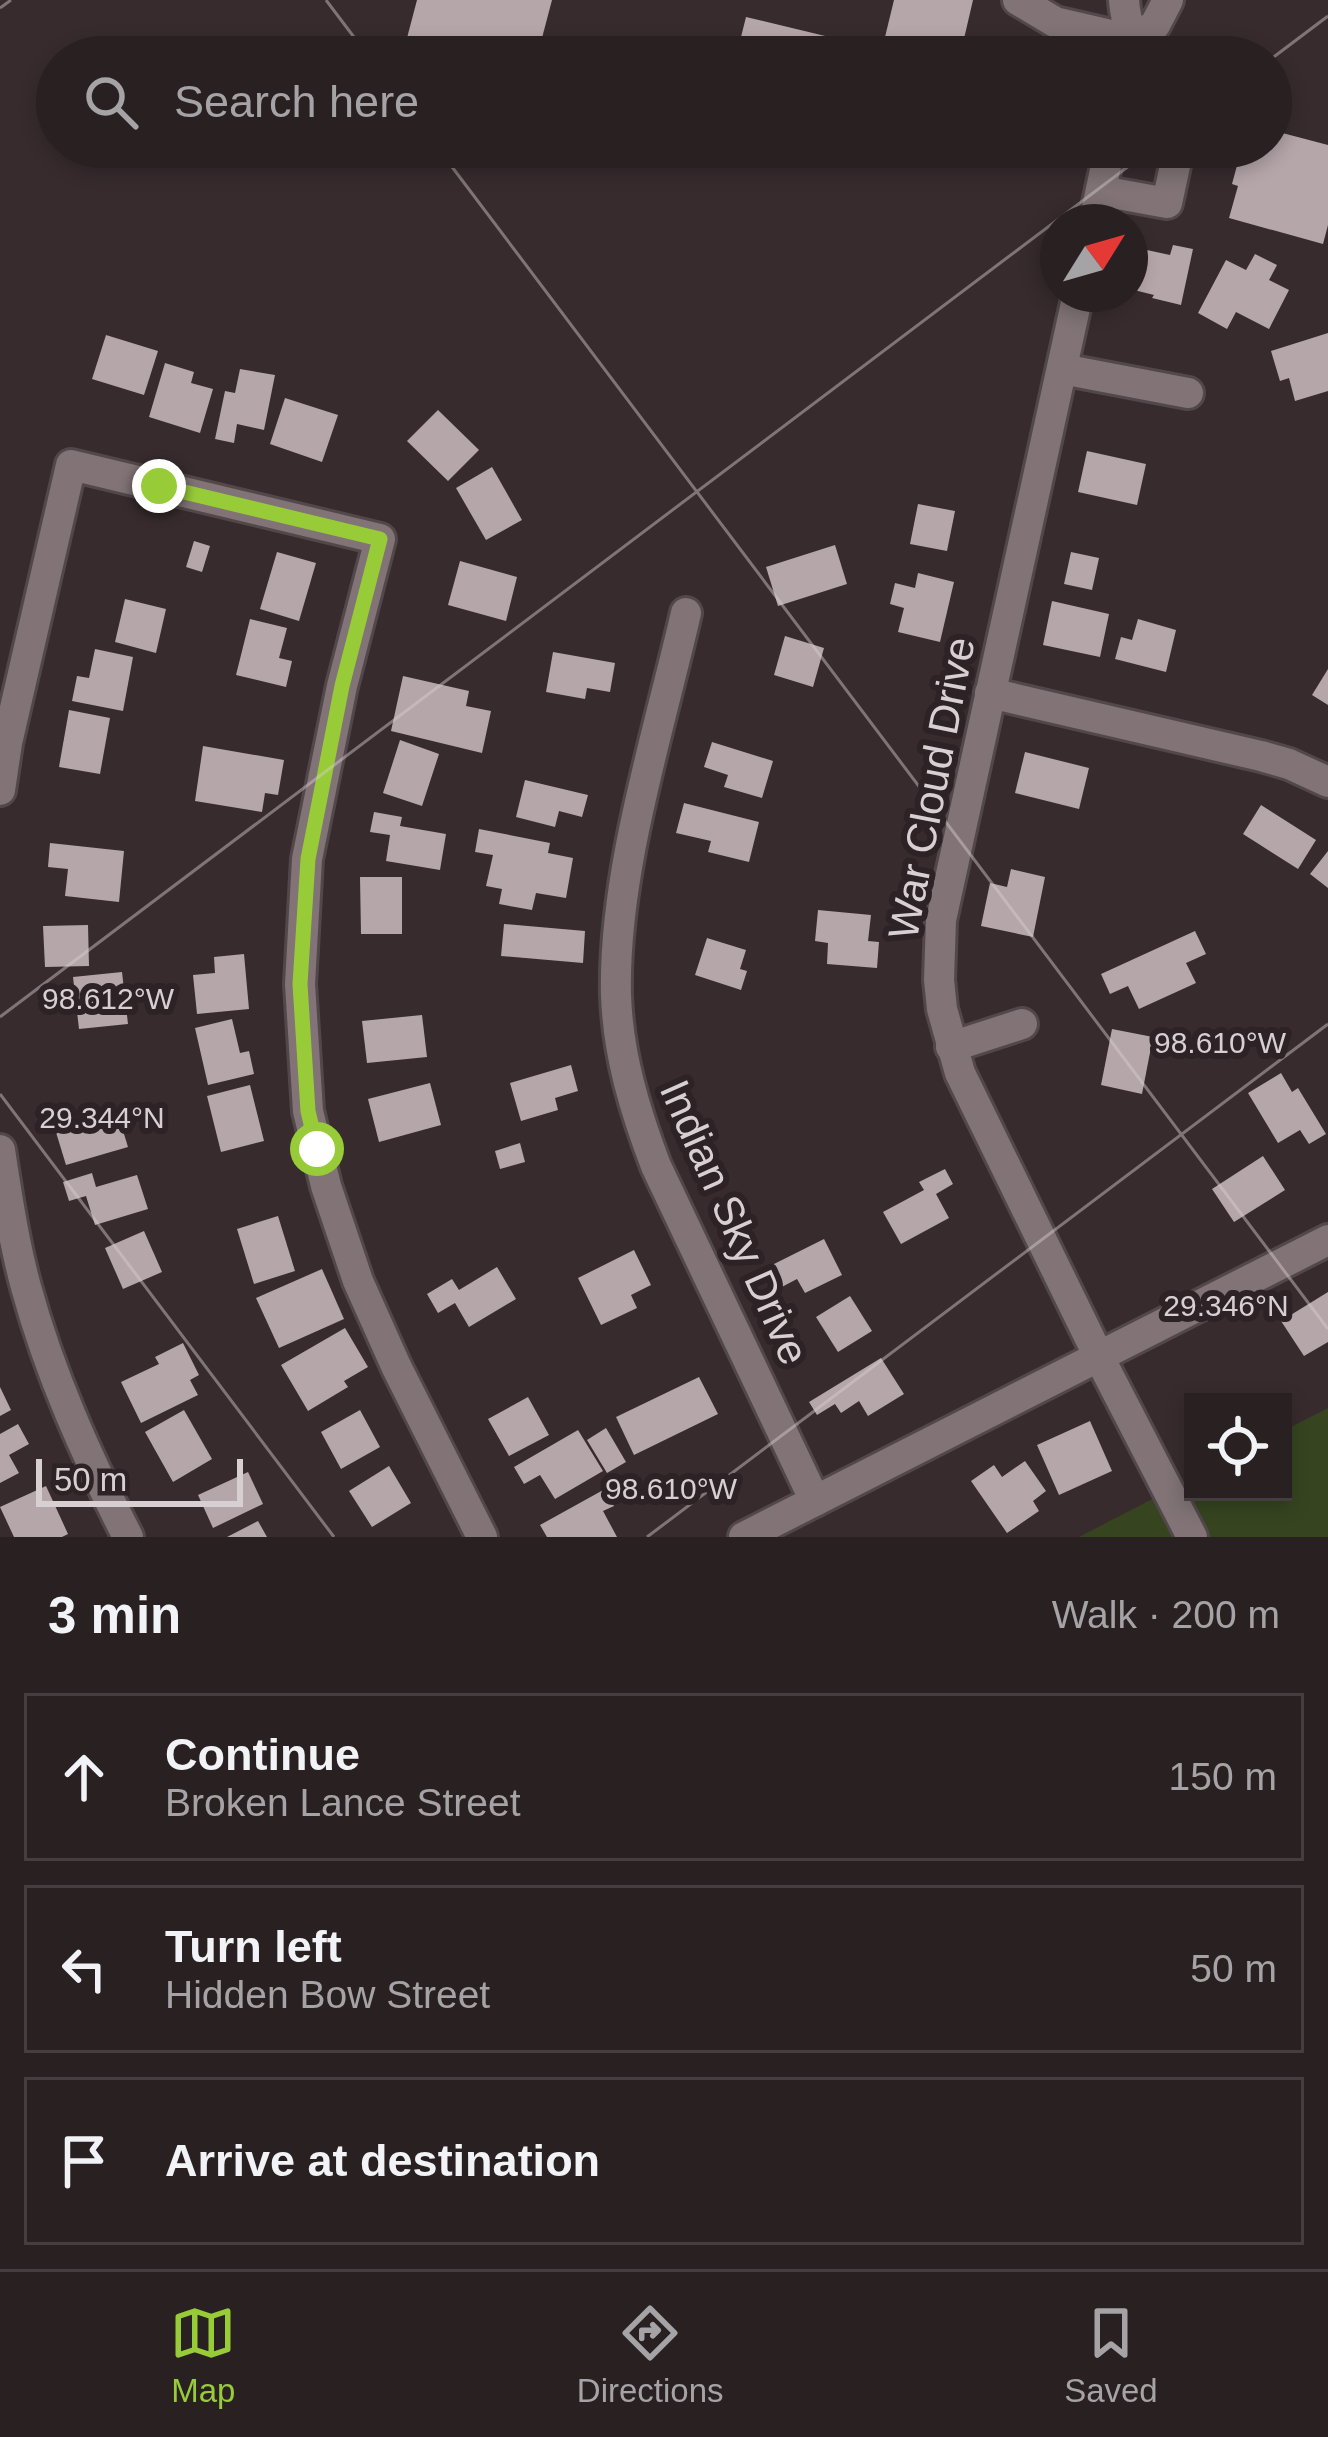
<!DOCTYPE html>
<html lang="en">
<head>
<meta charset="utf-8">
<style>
	:root { --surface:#292022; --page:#352d2f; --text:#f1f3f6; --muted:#a5a3a5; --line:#453e40; --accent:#98cb38 }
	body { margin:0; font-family:Helvetica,sans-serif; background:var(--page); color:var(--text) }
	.controls { position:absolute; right:36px; bottom:36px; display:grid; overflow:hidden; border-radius:0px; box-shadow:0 6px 18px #0003 }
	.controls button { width:108px; height:108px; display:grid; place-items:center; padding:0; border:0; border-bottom:3px solid var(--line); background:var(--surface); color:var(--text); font:60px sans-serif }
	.compass { position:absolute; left:1040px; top:204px; width:108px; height:108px; border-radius:50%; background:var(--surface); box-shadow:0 6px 18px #0003; rotate:53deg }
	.scale { position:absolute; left:36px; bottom:30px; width:207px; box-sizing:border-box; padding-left:12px; border:6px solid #d7cfd1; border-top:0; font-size:33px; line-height:42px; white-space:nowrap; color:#d7cfd1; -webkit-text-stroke:9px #2d2225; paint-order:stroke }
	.stop { position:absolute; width:36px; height:36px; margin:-27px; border:9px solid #98cb38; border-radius:50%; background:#fff }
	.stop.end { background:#98cb38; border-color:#fff; box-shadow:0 3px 12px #0008 }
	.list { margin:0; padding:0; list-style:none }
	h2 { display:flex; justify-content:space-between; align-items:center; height:156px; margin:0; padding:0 48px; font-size:51px }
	h2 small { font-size:39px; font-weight:400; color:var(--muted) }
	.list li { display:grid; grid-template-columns:78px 1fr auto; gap:36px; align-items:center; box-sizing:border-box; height:168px; margin:0 24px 24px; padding:0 24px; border:3px solid var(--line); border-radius:0px }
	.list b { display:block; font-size:45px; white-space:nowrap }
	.list p { margin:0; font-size:39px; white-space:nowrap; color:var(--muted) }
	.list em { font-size:39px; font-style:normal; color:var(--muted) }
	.icon { flex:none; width:66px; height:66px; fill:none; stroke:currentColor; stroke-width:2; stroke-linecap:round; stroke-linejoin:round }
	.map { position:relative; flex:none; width:1328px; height:1537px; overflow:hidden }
	.search { position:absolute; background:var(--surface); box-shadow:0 6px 18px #0003; left:36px; right:36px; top:36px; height:132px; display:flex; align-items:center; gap:30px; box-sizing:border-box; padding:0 42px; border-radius:66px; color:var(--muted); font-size:45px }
	.sheet { height:732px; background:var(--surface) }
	nav { display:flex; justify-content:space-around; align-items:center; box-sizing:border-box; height:168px; border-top:3px solid var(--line); background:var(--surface); font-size:33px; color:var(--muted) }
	nav a { display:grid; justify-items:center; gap:6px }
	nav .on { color:var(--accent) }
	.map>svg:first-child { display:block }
	.green { fill:#364520 }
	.building { fill:#b5a6aa }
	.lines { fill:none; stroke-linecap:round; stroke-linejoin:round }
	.minor-casing { stroke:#52484b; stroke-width:36 }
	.minor { stroke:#817376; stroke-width:30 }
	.route { stroke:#98cb38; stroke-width:15 }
	.ticks { fill:none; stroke:#d7cfd1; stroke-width:3; stroke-opacity:0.45 }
	.labels { text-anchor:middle; stroke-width:12; stroke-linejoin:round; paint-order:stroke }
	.street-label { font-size:42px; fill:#d7cfd1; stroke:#2d2225 }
	.ticks-label { font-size:30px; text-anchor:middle; fill:#d7cfd1; stroke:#2d2225; stroke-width:12; stroke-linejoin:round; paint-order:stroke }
</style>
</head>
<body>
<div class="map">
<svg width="1328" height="1537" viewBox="0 0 1328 1537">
	<rect width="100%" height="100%" fill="#372b2e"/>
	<path class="green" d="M1328,1408V1537H1079L1193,1478V1492H1283V1431Z"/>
	<g class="building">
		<path d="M417,0H552L537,57H402Z"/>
		<path d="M894,0H973L960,56L885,37Z"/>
		<path d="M746,17L879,49L878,57H736Z"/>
		<path d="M1271,130L1328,145V225L1323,244L1229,218L1238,186L1232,184L1242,147H1271Z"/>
		<path d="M818,147H860L857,158Z"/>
		<path d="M1173,245L1193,249L1181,305L1152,298L1154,295L1130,289V263L1133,247L1170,255Z"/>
		<path d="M1255,254L1277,265L1269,280L1289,290L1269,329L1236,312L1227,329L1198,313L1226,260L1246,270Z"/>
		<path d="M1328,333V391L1295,401L1289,378L1280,381L1271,351Z"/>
		<path d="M106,335L158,351L144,395L92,379Z"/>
		<path d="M165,363L194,372L191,383L213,389L200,433L149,417Z"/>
		<path d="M240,369L275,375L264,430L237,424L234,443L215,439L225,391L235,393Z"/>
		<path d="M285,398L338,415L322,462L270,444Z"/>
		<path d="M438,410L479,450L448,481L407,441Z"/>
		<path d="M1087,451L1146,464L1137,505L1078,492Z"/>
		<path d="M492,467L522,520L486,540L456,488Z"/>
		<path d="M918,504L955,511L947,551L910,544Z"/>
		<path d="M194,541L210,546L202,572L186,567Z"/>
		<path d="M835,545L847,584L778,606L766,567Z"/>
		<path d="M277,552L316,563L299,621L260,609Z"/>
		<path d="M1071,552L1099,558L1092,590L1064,584Z"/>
		<path d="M460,561L517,577L506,621L448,605Z"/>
		<path d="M918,573L954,582L940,642L898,632L904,608L890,604L895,583L915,588Z"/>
		<path d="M125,599L166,609L156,653L115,642Z"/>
		<path d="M1052,601L1109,614L1100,657L1043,645Z"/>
		<path d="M250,619L287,628L279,658L292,661L286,687L236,675Z"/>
		<path d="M1138,619L1176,630L1166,672L1115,659L1121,637L1132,640Z"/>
		<path d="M785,636L824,648L813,687L774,675Z"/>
		<path d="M95,649L133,657L123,711L72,701L77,676L89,678Z"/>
		<path d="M553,652L615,663L610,692L587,688L585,699L546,692Z"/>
		<path d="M1328,669V705L1312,695Z"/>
		<path d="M403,676L469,691L466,706L491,711L482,753L391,731Z"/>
		<path d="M69,710L110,718L100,774L59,767Z"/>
		<path d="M400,740L439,754L422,806L383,793Z"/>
		<path d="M712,742L773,761L762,798L724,787L728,775L704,767Z"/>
		<path d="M203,746L284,760L278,795L265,793L262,812L195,801Z"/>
		<path d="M1025,752L1089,768L1079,809L1015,793Z"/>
		<path d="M525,780L588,795L582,817L559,811L555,827L516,817Z"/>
		<path d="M684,803L759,822L749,862L708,852L711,841L676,833Z"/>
		<path d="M1261,805L1316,840L1298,869L1243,834Z"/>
		<path d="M374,812L402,817L400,826L446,834L440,870L386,861L390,835L370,832Z"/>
		<path d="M479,829L550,843L548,853L573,858L566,898L536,893L532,910L499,904L502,889L486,886L493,855L475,852Z"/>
		<path d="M50,843L124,851L119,902L65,896L68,869L48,867Z"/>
		<path d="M1328,851V888L1310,874Z"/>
		<path d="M1011,869L1045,877L1033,937L981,926L990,883L1007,887Z"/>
		<path d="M360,877H402V934H361Z"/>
		<path d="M818,910L871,915L868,941L879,942L877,968L827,964L828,943L815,941Z"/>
		<path d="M504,924L585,931L583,963L501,956Z"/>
		<path d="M88,925L89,966L45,967L43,926Z"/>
		<path d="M1195,931L1206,954L1186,963L1196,983L1139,1009L1128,986L1110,994L1101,974Z"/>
		<path d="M707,938L746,950L740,969L747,971L741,990L695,975Z"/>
		<path d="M244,954L249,1009L197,1014L193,975L215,973L214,957Z"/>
		<path d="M122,972L128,1024L79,1029L73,977Z"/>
		<path d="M422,1015L427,1057L367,1063L362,1021Z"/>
		<path d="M232,1019L240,1053L249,1051L254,1074L208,1085L195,1028Z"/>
		<path d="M1112,1029L1153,1037L1142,1094L1101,1085Z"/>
		<path d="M571,1065L578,1091L555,1098L558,1110L521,1121L510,1083Z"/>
		<path d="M1281,1073L1292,1092L1298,1088L1326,1134L1309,1144L1300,1130L1278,1143L1248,1093Z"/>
		<path d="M430,1083L441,1125L379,1142L368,1099Z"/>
		<path d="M250,1085L264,1141L221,1152L207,1096Z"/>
		<path d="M117,1111L128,1147L66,1165L55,1129Z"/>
		<path d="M520,1143L525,1162L500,1169L495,1151Z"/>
		<path d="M1263,1156L1285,1190L1234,1222L1212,1189Z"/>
		<path d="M945,1169L953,1184L936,1194L949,1218L901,1244L883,1212L924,1190L919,1182Z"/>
		<path d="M92,1173L96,1187L137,1175L148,1209L95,1225L86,1196L69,1201L63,1182Z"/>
		<path d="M278,1216L295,1271L254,1284L237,1229Z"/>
		<path d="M144,1231L162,1272L123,1289L105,1248Z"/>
		<path d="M824,1239L842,1275L805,1293L797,1279L778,1289L768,1267Z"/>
		<path d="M634,1250L651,1285L631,1295L637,1308L601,1325L578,1278Z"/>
		<path d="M497,1267L516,1299L469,1327L455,1303L438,1313L427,1294L452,1279L459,1290Z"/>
		<path d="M322,1269L344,1319L279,1348L256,1298Z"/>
		<path d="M1328,1292V1342L1304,1356L1281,1321Z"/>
		<path d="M850,1296L872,1331L838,1352L816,1317Z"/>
		<path d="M345,1328L368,1367L344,1381L348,1387L308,1411L281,1365Z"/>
		<path d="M183,1343L199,1375L190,1380L198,1395L141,1423L121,1382L159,1364L155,1357Z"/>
		<path d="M881,1358L904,1394L868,1416L859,1401L841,1413L835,1404L817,1415L809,1402Z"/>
		<path d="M699,1377L718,1414L634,1455L616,1417Z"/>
		<path d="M0,1387L11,1410L0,1416Z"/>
		<path d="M528,1397L549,1435L509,1456L488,1419Z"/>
		<path d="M184,1410L212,1459L173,1482L145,1432Z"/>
		<path d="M360,1410L380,1447L341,1469L321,1432Z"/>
		<path d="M1090,1421L1112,1471L1059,1495L1037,1445Z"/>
		<path d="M18,1424L29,1444L9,1455L19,1473L0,1483V1434Z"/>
		<path d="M606,1428L626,1462L607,1473L587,1440Z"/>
		<path d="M578,1430L603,1471L555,1499L540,1475L524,1484L514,1467Z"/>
		<path d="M1025,1461L1046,1491L1033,1501L1039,1511L1007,1533L971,1481L994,1465L1002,1477Z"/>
		<path d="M389,1466L411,1503L372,1527L349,1491Z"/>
		<path d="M248,1472L263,1504L213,1528L198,1495Z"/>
		<path d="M46,1486L68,1534L62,1537H14L0,1507Z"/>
		<path d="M605,1489L614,1506L603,1511L617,1537H547L540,1525Z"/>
		<path d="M258,1521L267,1537H227Z"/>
	</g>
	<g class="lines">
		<g class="minor-casing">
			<g id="minor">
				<path d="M1018,0L1055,22L1133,40"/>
				<path d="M1124,0C1125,24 1135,32 1129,57"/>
				<path d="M1133,40L1155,25L1168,0"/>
				<path d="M1101,191L1167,203L1179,147"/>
				<path d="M1094,222L1110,147"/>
				<path d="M1078,294L941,920L939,980L942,1009L960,1073L1099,1357L1192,1537"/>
				<path d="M1062,369L1188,393"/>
				<path d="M686,613C659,731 613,874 616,995C618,1055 635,1111 656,1166L815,1501"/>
				<path d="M990,693L1261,756L1289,764L1328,782"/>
				<path d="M0,790L7,743L71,465L380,539L342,686L307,859L300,984L308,1111L326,1186L358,1281L396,1366L482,1537"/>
				<path d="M951,1047L1022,1024"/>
				<path d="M0,1150C7,1196 14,1243 26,1287C50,1375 87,1457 128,1537"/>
				<path d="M744,1537L1328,1240"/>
			</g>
		</g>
		<use href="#minor" class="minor"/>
	</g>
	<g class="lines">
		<path class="route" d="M159,486L380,539L342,686L308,859L300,984L308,1111L317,1149"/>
	</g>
	<path class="ticks" d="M326,0L369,57M0,8L11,0M1271,59L1328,16M437,147L1328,1329M0,1017L1154,147M0,1094L334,1537M647,1537L1328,1024"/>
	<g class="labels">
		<g class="street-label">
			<text transform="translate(931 788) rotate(-79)" y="15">War Cloud Drive</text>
			<text transform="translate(735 1222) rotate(66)" y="15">Indian Sky Drive</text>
		</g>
	</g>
	<g class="ticks-label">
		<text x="108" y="1009">98.612°W</text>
		<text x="1220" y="1053">98.610°W</text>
		<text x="102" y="1128">29.344°N</text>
		<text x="1226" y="1316">29.346°N</text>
		<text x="671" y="1499">98.610°W</text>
	</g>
</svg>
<div class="controls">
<button><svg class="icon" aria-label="locate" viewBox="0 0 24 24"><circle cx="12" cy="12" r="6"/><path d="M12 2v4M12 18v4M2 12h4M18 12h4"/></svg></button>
</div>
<svg class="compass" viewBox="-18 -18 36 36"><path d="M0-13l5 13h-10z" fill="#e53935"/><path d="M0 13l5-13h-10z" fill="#a5a3a5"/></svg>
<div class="scale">50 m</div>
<div class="stop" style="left:317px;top:1149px"></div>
<div class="stop end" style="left:159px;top:486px"></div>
<div class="search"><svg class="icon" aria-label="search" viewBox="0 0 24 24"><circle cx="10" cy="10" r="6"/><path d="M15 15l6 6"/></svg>Search here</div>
</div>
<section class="sheet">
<h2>3 min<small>Walk · 200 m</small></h2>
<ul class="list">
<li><svg class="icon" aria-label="ahead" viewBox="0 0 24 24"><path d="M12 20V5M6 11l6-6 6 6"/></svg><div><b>Continue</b><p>Broken Lance Street</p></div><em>150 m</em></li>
<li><svg class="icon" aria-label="left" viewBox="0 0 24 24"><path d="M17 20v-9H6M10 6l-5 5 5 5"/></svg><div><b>Turn left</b><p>Hidden Bow Street</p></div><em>50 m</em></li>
<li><svg class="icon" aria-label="arrive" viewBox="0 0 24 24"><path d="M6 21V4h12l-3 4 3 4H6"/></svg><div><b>Arrive at destination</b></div></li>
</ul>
</section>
<nav>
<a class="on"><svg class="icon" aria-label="map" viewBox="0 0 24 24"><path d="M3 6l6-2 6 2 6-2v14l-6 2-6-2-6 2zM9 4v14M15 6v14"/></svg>Map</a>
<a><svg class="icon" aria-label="directions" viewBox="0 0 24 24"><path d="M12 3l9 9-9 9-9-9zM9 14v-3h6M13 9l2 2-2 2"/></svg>Directions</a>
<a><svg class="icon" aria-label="saved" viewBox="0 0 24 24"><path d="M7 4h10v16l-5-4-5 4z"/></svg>Saved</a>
</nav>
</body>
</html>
